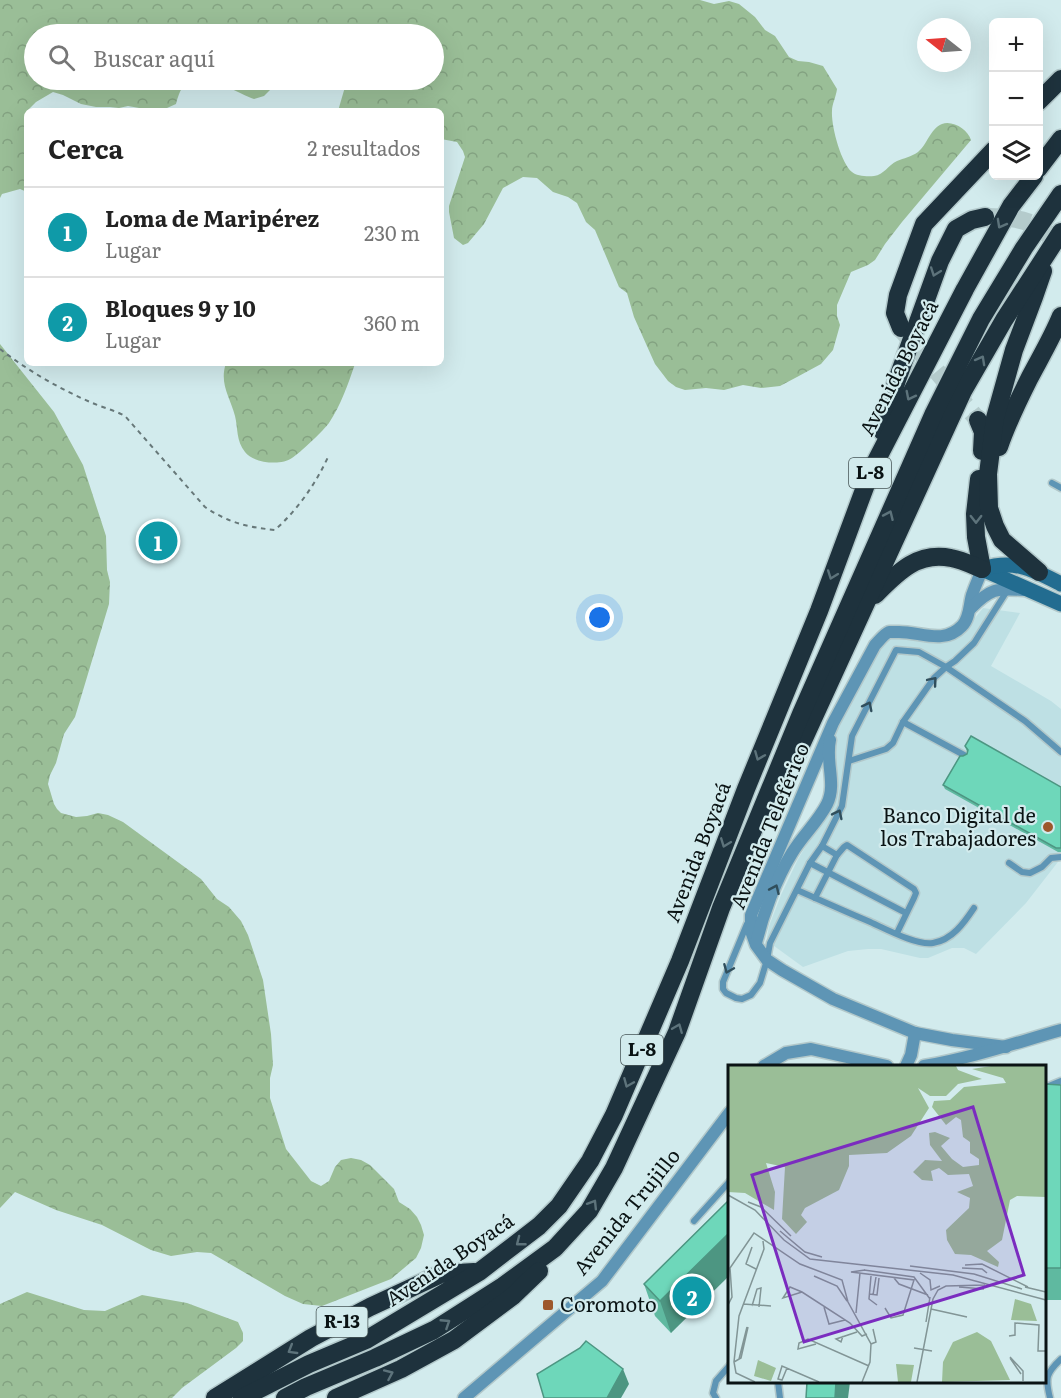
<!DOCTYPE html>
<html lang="es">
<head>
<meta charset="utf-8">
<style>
	:root { --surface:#fff; --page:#f6f6f6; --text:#222; --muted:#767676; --line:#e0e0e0; --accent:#b45309 }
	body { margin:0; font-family:Literata,serif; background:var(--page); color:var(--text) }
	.controls { position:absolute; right:18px; top:18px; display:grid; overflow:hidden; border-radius:9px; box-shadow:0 6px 24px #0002 }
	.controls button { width:54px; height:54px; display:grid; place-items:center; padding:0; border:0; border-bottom:2px solid var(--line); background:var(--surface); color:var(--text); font:30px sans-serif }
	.compass { position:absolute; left:917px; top:18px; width:54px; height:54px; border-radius:50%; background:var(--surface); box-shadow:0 6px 24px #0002; rotate:287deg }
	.you { position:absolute; left:600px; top:618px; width:21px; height:21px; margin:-15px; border:4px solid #fff; border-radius:50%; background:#1a73e8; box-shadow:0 0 0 9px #1a73e833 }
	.badge { display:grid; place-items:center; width:39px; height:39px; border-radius:50%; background:var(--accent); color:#fff; font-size:20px; font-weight:700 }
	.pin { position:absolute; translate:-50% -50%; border:3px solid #fff; box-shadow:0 2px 6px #0006 }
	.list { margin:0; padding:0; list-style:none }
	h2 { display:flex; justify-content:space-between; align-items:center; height:78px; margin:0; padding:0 24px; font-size:26px }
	h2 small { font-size:20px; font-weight:400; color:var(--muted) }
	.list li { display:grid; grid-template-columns:39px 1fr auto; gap:18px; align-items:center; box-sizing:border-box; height:90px; padding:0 24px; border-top:2px solid var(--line) }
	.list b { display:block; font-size:22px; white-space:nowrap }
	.list p { margin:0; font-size:20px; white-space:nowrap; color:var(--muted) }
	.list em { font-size:20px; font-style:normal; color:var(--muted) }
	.icon { flex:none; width:33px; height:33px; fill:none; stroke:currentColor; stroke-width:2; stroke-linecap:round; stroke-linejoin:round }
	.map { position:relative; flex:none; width:1061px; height:1398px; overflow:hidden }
	.search { position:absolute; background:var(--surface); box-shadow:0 6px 24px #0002; left:24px; top:24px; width:420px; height:66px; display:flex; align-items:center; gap:15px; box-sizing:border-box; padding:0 21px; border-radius:33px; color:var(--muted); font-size:22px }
	.panel { position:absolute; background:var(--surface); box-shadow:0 6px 24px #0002; left:24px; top:108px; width:420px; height:258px; border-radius:9px }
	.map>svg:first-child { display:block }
	.built { fill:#bee0e4 }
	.forest { fill:url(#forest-crowns) }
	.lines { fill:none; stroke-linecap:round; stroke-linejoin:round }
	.highway-tunnel { stroke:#b4cbcc; stroke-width:18; stroke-dasharray:18 9; stroke-linecap:butt }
	.lane-casing { stroke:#b2c8ca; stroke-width:9 }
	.street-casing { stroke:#b2c8ca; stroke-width:15 }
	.secondary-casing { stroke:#b2c8ca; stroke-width:18 }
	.highway-casing { stroke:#b2c8ca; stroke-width:21 }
	.path { stroke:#677879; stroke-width:2; stroke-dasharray:4.5 4.5; stroke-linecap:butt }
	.lane { stroke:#5e95b5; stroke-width:6 }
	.street { stroke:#5e95b5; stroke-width:12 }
	.secondary { stroke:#226c90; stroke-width:15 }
	.highway { stroke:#1e323d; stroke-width:18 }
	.wall { fill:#5fb9a0 }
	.shaded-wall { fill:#4d9682 }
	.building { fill:#6ed7ba; stroke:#4d9682; stroke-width:1.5 }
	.oneway { stroke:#5d737b }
	.oneway2 { stroke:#304e5c }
	.poi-dot { fill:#9d582c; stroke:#d2ebed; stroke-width:2 }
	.labels { text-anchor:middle; stroke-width:4.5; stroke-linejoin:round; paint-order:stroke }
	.shield { fill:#d2ebed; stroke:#465455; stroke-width:1.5 }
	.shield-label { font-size:18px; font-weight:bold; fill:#0a1314 }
	.street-label { font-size:20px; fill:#0a1314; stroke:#d2ebed }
	.poi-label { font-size:20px; fill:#0a1314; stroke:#d2ebed; text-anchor:end }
	.inset-road { fill:none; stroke:#829596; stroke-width:1.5 }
	.view { fill:#7b2cbf; fill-opacity:0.15; stroke:#7b2cbf; stroke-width:3 }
	.inset-edge { fill:none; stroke:#0a1314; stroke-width:3 }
</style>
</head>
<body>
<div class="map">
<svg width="1061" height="1398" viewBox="0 0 1061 1398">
	<defs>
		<pattern id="forest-crowns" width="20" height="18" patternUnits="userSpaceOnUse" patternTransform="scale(1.5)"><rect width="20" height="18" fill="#9abe97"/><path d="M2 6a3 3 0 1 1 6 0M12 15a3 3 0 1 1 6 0" fill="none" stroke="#83a281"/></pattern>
	</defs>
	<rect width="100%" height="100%" fill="#d2ebed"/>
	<path class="built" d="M983,608L1020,613L991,666L1051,701L1061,709V858L1026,903L976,954L964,948H952L928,958H920L881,949H868L848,951L803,967L770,943L767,937L769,926L781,895L798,859L833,802L831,750L835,731L875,655L894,636L953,638L962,634Z"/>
	<g class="forest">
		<path d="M0,0H700L714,4L729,1L739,4L755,17L765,30L775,36L789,57L798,61L809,62L823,66L837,89C836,97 832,104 832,111C831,126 841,163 852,172C856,176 868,177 874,176C884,175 888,165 897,161C904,158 911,157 918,152C927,145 930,129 942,124C953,120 968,130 971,140L902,222L885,244L875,260L868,265L851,272L837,305V316L840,325L833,350L821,364L797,377L780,386L761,388L743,385L724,390L706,388L685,390L676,387L668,381L655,364L634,317L627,293L619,287L595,230L586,222L577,203L568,197L553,192L537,178L523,177L503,188L484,224L468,243L463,245L454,238L449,212V206L465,157L463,151L457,142L441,139V111H338L347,80H434V34H34V80H280L264,96L254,99C233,91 202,69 181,90C179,93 177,100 176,104L167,108L156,111L128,106L119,108L110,107H96L81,104L63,95L53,92L36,102L27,111V192L20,189L2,194L0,198Z"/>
		<path d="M0,344L54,412L83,465L106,536L107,570L110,582L109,604L75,717L64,734L56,763L50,775L48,784L54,804L57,809L61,813L76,817L87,816L98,813L108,815L123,822L201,879L217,899L229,907L241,921L248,935L263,980L271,1034L273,1065L270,1078V1098L286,1149L311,1181L321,1186L329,1181L335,1167L341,1160L351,1158L361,1160L370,1165L394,1189L399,1202L410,1209L417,1217L421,1225L424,1235L421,1248L416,1258L391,1279L322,1306L303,1304L285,1296L211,1253L197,1252L171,1256L151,1250L102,1225L56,1210L15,1192L0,1208Z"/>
		<path d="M226,363H355V364C348,384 341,405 329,423C325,429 299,454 292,458C281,466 253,463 245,452C236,441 238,428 235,416C230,397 219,384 226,363Z"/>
		<path d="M27,1292L84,1310L105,1311L142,1295L187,1303L238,1322L243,1333V1341L236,1348L182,1388L172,1398H0V1304Z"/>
	</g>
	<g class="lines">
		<g class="highway-tunnel">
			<path d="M985,217C1018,217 1041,220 1061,249"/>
			<path d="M902,330L978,420"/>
		</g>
		<g class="lane-casing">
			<g id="lane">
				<path d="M1052,483L1061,488"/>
				<path d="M903,722L964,755"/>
				<path d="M849,761L886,749L893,743L903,722L934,678L946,667L955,661L974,643L1007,591"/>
				<path d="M822,846L837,855L844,847L847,845L914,889L916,893L914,898L897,933"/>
				<path d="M810,863L906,913"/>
				<path d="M1009,863L1022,872L1030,873L1042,867L1051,858L1061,857"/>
				<path d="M797,890C820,900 844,911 868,921C884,928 917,946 933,943C952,940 964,923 974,908"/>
				<path d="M815,898L837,855"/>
				<path d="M747,924L723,982V989L726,993L736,998L742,999L751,995L760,983L767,960L770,943L810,863L822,846L842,806L852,736L896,650L919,652L946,667L1025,721L1061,752"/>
				<path d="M1044,1088L1061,1081"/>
				<path d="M694,1221L730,1181"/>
				<path d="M778,1382L780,1398"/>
				<path d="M716,1398L713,1393L716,1381L730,1365"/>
				<path d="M1050,1398C1045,1378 1046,1373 1061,1359"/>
			</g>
		</g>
		<g class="street-casing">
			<g id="street">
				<path d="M982,569C979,578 975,586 972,595C969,605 970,618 962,626C944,645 921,632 899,632C898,632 890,632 889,632C884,634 879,641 875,645L833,723L751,915V931L756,945L767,960L782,970L833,999L915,1033L952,1040L1006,1047"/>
				<path d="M971,608C990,589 996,588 1023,590"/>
				<path d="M756,943C763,914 776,879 792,853C802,836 818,822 827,804C837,784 825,762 830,740"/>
				<path d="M764,1066L786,1053L811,1049L887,1066"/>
				<path d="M906,1066L911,1055L915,1033"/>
				<path d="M924,1066C971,1058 1015,1043 1061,1030"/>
				<path d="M464,1398L602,1281L730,1112"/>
			</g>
		</g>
		<g class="secondary-casing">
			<g id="secondary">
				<path d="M982,569L1061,604"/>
				<path d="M982,569C1015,559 1032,569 1061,584"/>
			</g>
		</g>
		<g class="highway-casing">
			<g id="highway">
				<path d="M1038,102L1061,79"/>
				<path d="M1038,169L1061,139"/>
				<path d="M901,328L895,313L898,295L924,224L994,150"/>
				<path d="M978,420L983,432L982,451"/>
				<path d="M882,431L897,380L940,261L956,229L972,220L985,217"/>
				<path d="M999,447C1007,423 1018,401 1029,379C1040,358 1052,338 1061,316"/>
				<path d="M979,479L975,514L976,537L982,569"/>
				<path d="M1039,572L1002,540L995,526L989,508L988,474L995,418L1014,350L1034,297L1043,271"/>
				<path d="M875,595C897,573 917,551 951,558C962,560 972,565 982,569"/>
				<path d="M796,756L963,391L1004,320L1061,232"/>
				<path d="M215,1398L311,1338L370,1307L441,1274L474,1272"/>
				<path d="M242,1398L309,1364L366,1340L479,1272L539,1226L559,1206L590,1161L614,1115L680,961L746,789L819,611L871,471L965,289L1011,206L1034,176"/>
				<path d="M285,1398L306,1387L375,1358L434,1330L503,1286L555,1248L589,1211L614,1168L677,1032L721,908L801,714L934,413L981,319L1024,248L1061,194"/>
				<path d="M336,1398L401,1369L454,1340L513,1296L539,1271"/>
			</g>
		</g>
		<path class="path" d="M0,349C27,370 58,388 90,402C101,407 114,410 125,416L205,507C229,523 247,527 275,530C298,509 315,485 328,457"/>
		<use href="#lane" class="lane"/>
		<use href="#street" class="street"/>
		<use href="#secondary" class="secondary"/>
		<use href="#highway" class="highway"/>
	</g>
	<g class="wall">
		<path d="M965,746L1061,787V852H1058L945,789L943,785L967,754V752Z"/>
		<path d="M1044,1084L1061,1085V1300H1044Z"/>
		<path d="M729,1200L671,1333L655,1316L644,1284Z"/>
	</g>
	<g class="shaded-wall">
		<path d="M729,1233V1276L671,1333L660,1301Z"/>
		<path d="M623,1369L629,1384L621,1398H607Z"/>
		<path d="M836,1382H850L848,1398H835Z"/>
	</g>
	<g class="building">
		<path d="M971,736L1061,787V848H1056L943,785L960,756H963L967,754L968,750L965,746Z"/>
		<path d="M1044,1084L1061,1085V1268H1044Z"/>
		<path d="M729,1200V1233L660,1301L644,1284Z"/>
		<path d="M586,1341L623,1369L607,1398H544L537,1374L580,1348Z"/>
		<path d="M807,1382H836L835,1398H806Z"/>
	</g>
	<defs><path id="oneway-chevron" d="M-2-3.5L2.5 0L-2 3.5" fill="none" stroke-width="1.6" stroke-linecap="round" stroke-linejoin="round" transform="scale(1.5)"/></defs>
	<g class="oneway">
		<use href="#oneway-chevron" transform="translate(1001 224) rotate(119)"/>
		<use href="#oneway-chevron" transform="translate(935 272) rotate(110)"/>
		<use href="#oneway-chevron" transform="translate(981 360) rotate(-61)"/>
		<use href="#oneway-chevron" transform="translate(910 396) rotate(117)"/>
		<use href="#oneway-chevron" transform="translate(889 515) rotate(-66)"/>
		<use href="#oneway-chevron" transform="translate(976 519) rotate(90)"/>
		<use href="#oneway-chevron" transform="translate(832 575) rotate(110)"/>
		<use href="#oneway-chevron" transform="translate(759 756) rotate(112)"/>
		<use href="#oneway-chevron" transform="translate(725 843) rotate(111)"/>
		<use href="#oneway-chevron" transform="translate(678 1028) rotate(-68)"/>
		<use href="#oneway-chevron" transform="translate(628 1083) rotate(113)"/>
		<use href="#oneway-chevron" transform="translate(593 1204) rotate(-58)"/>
		<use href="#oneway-chevron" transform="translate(520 1242) rotate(142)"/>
		<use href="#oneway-chevron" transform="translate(446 1323) rotate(-33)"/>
		<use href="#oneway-chevron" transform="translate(292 1350) rotate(149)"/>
		<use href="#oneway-chevron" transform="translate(389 1374) rotate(-24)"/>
	</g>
	<g class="oneway2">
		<use href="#oneway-chevron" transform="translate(933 681) rotate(-50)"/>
		<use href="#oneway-chevron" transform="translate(868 706) rotate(-63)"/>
		<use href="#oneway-chevron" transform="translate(838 814) rotate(-64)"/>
		<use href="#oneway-chevron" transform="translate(775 889) rotate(-66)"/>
		<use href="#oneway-chevron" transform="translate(728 969) rotate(113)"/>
	</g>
	<g class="poi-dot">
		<circle cx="1048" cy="827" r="6"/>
		<rect x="542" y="1299" width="12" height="12" rx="3"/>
	</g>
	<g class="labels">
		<g class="shield">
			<rect x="849" y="458" width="42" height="30" rx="4.5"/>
			<rect x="621" y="1035" width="42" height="30" rx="4.5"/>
			<rect x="316.5" y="1307" width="51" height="30" rx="4.5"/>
		</g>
		<g class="shield-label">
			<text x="870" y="479">L-8</text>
			<text x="642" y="1056">L-8</text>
			<text x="342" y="1328">R-13</text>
		</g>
		<g class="street-label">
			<text transform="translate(899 368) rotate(-63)" y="7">Avenida Boyacá</text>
			<text transform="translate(770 826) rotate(-68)" y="7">Avenida Teleférico</text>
			<text transform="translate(698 852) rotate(-69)" y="7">Avenida Boyacá</text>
			<text transform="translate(627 1212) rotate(-51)" y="7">Avenida Trujillo</text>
			<text transform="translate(450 1260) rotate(-34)" y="7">Avenida Boyacá</text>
		</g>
		<g class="poi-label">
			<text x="1036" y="823">Banco Digital de<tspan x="1036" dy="23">los Trabajadores</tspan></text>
			<text x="560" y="1312" text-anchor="start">Coromoto</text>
		</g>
	</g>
	<g transform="translate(728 1065)">
		<rect width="318" height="318" fill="#d2ebed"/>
		<path d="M0,1H228L230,5L254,14L230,19L218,31H202L190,23L201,43L183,71L159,88L121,90V101L111,125L77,143L73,150L79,157L68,169L54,154L57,102L38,98L47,127L46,145L17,128L0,127ZM263,1H318V132L289,131L282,135L274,175L259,186L271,197L270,202L243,190L227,189L219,175L218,165L241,143L242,133L229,127L245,121L241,109L220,110L211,103L203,106L205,116L194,115L185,107L197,95L214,96L202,80L201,68L207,67L222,73L213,81L224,94L235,102L251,100V94L242,88V77L235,72L233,55L228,52L218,60L204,42L206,36L222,35L236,22L278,18L275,13L244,4ZM249,267L263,276L282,315L214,317L215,297L225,277Z" fill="#9abe97"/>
		<path d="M287,234L303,239L309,256L283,255ZM30,295L48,303L43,316L26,311ZM168,299L186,300L183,317H170Z" fill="#9abe97"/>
		<path class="inset-road" d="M0,130L27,145L56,175L82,194L225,210L318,235M20,137L33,142L63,171M52,166L77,187L94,192M24,182L18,199L28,204M237,200L254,199L300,222M182,201L246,209L294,224M234,203L254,204L259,208M136,205L186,212L202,234M137,205L123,207L186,215L175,250L163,253L157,243M192,208L202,215L203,225L212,221M86,211L109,221L119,236M143,211L141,234L149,240M166,213L171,219L200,230M231,222L256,224M297,222L318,227M74,227L55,233L62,222L74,227L122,258L134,271L139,269M141,229L149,230L151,213M145,230L148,212M205,234L210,225L218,221L257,220M15,239L43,241M0,240L4,232L2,203L26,168L72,199L114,215L120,237L143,279L142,297L134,317M24,241L29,224L33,223L31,242M96,242L101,259L117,255M203,244L239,252M128,248L132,208M198,257L202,232M115,271L113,277L108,274L129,267M281,271L287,270V258L311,260L310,286H318M88,279L70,284L71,278L80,274L141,301M143,279L148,277L145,264M186,283L204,286M282,292L295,306V316M282,293L293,309M11,294L19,262M6,297L13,293L20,262M59,303L54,315L50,314L54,301L91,317M27,317L8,308L6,297L11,251L36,184L35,176M189,317L205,234"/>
		<path class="view" d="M245,42L296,210L76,277L24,110Z"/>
		<rect width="318" height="318" class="inset-edge"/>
	</g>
</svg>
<div class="controls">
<button>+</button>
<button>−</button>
<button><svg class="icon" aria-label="layers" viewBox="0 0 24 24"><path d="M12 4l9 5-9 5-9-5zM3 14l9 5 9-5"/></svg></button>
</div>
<svg class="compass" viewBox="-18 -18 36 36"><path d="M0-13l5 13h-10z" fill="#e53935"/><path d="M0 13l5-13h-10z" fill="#767676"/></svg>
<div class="you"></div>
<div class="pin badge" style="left:158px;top:541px;background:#0f9aa8">1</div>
<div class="pin badge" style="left:692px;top:1296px;background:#0f9aa8">2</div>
<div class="search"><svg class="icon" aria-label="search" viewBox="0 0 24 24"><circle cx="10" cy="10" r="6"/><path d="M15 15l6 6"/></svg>Buscar aquí</div>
<section class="panel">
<h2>Cerca<small>2 resultados</small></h2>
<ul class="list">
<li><span class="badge" style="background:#0f9aa8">1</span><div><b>Loma de Maripérez</b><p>Lugar</p></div><em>230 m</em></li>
<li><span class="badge" style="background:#0f9aa8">2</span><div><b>Bloques 9 y 10</b><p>Lugar</p></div><em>360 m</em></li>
</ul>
</section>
</div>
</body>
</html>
